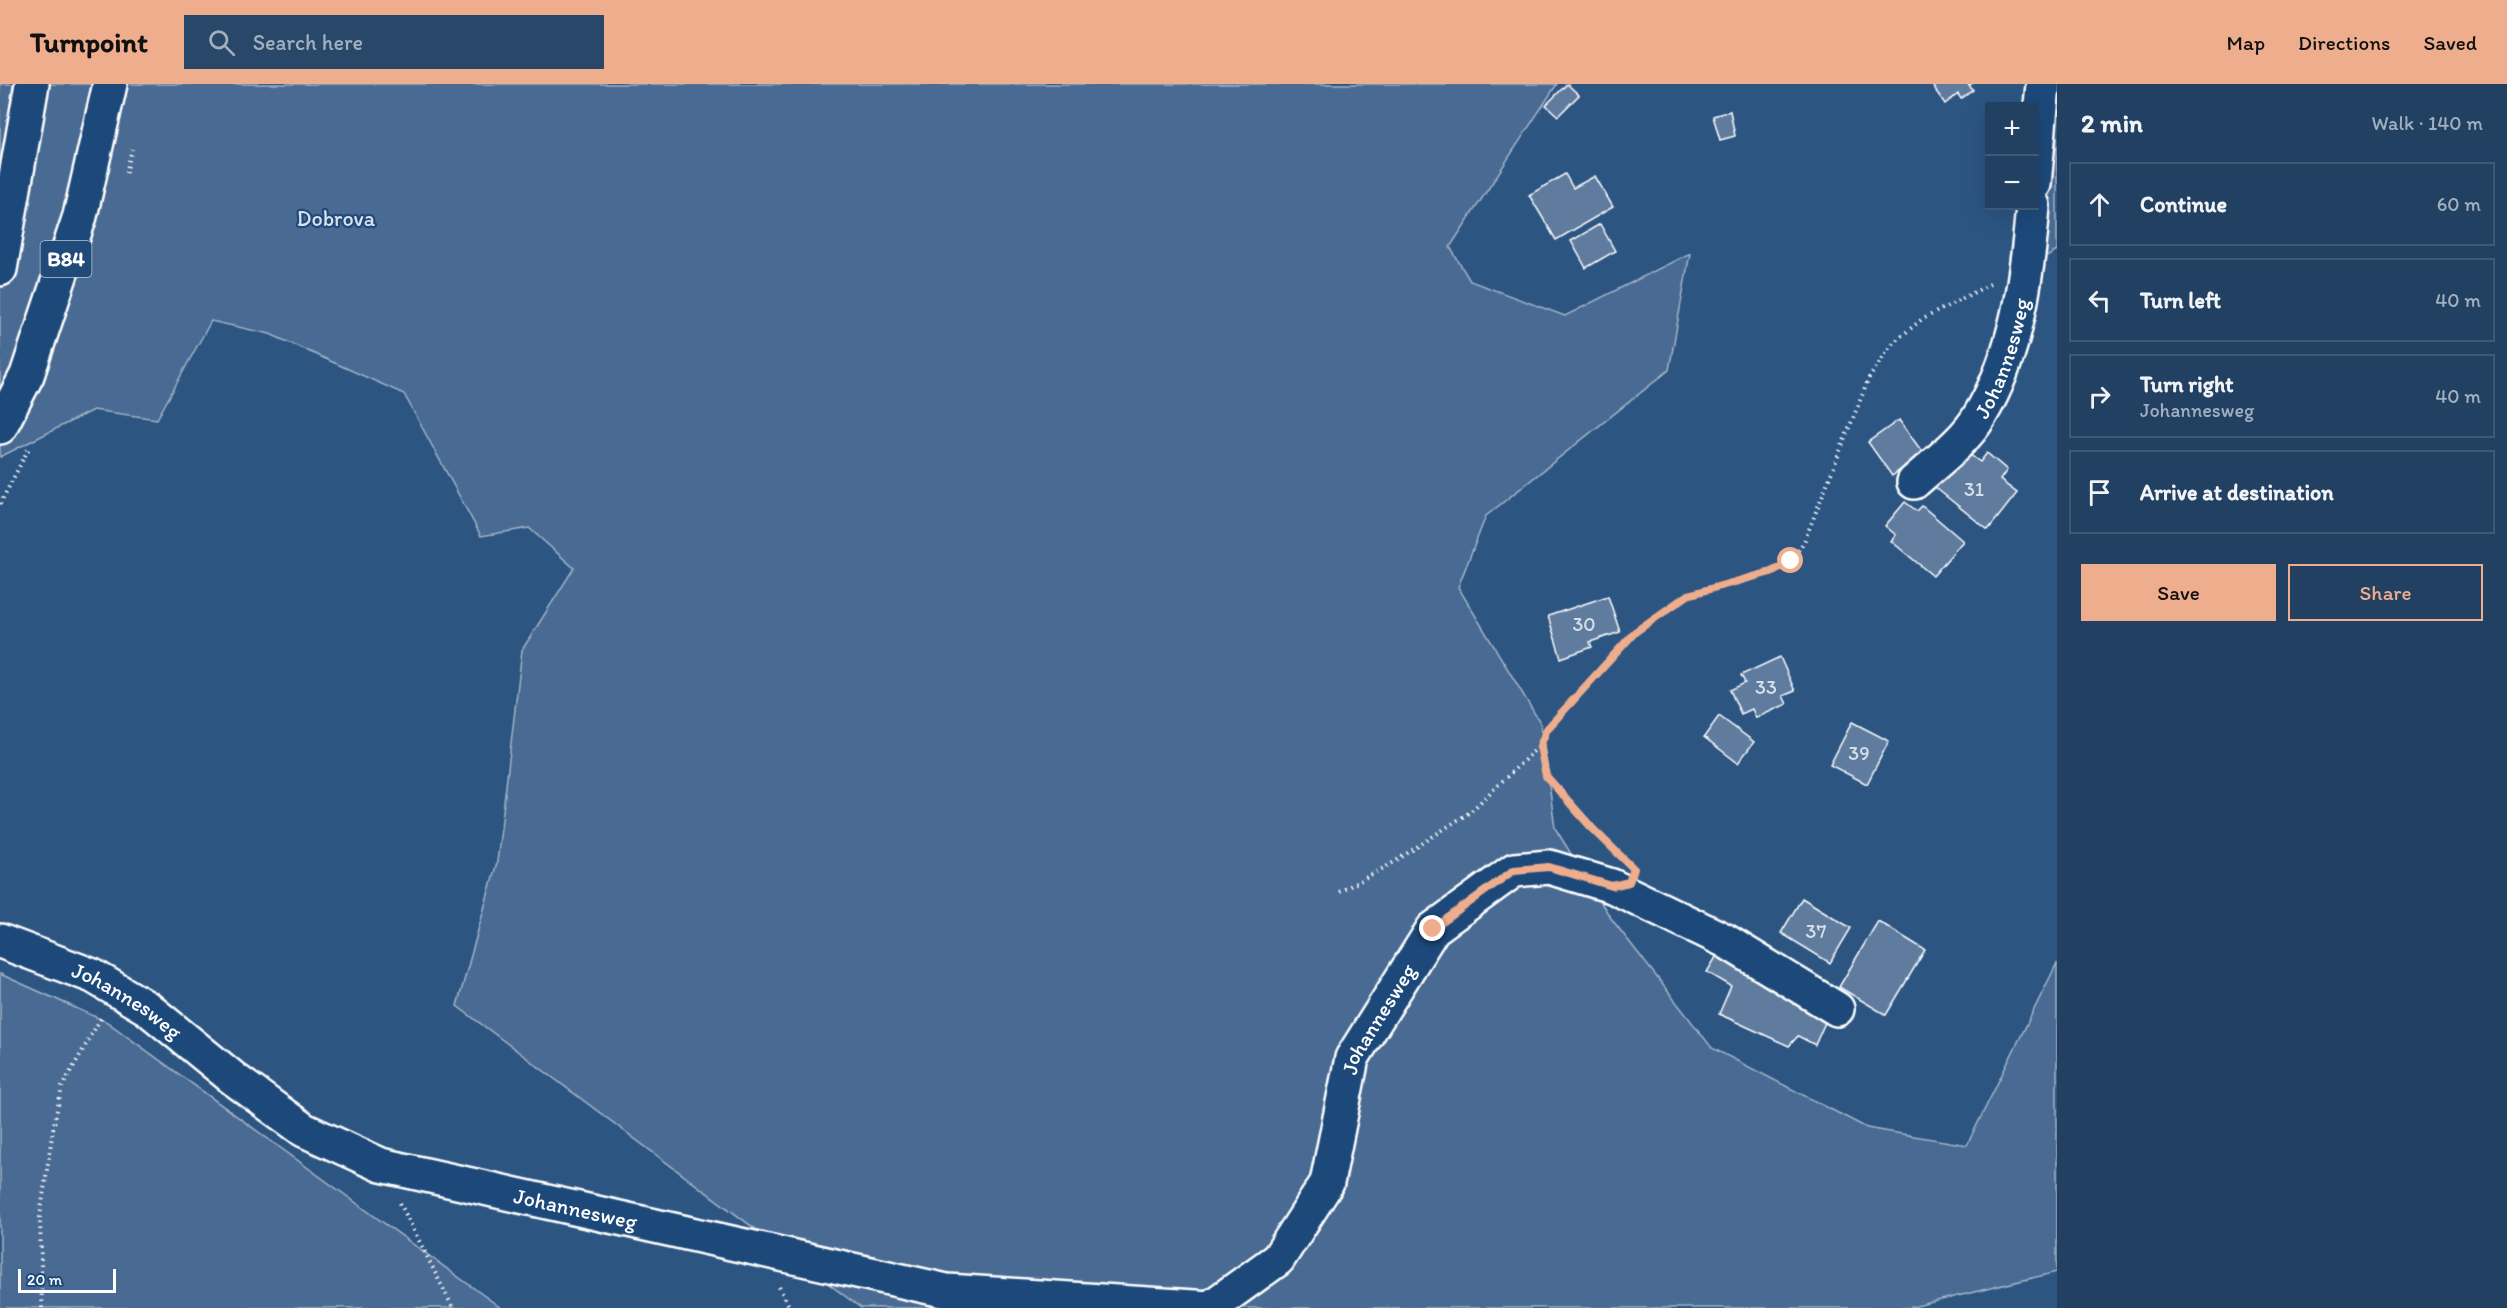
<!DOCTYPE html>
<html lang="en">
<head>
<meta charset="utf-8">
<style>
	:root { --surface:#214062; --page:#294768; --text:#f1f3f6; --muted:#a2afbe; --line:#3e5977; --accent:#eead8d }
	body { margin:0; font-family:Itim,sans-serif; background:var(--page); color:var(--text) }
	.controls { position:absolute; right:18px; top:18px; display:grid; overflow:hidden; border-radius:0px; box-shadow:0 6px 24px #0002 }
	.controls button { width:54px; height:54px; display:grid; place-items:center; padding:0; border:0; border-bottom:2px solid var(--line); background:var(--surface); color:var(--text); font:30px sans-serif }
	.scale { position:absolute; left:18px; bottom:15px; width:98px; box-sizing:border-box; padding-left:6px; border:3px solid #fff; border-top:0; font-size:16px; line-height:21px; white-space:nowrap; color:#fff; -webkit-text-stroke:4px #1f4a7a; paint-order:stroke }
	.stop { position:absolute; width:18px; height:18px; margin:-14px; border:4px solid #eead8d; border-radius:50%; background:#fff }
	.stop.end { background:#eead8d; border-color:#fff; box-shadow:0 2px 6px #0008 }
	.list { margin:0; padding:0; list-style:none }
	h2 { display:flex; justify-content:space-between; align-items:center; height:78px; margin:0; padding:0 24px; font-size:26px }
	h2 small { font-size:20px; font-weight:400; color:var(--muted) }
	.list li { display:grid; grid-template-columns:39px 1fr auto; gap:18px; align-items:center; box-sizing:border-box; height:84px; margin:0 12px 12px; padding:0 12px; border:2px solid var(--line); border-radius:0px }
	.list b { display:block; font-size:22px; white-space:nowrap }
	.list p { margin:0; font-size:20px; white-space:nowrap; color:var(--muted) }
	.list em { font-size:20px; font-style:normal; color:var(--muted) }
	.actions { display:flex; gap:12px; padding:18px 24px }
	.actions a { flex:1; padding:14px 0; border:2px solid var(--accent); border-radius:0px; text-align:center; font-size:21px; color:var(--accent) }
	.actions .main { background:var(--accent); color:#111 }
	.icon { flex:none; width:33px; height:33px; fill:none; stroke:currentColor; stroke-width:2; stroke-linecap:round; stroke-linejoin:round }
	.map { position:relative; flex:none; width:2057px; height:1224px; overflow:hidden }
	header { display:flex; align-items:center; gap:36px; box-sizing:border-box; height:84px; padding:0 30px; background:var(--accent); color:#111 }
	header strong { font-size:28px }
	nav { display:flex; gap:33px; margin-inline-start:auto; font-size:21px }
	.search { width:420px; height:54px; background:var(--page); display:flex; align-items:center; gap:15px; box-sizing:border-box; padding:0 21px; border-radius:0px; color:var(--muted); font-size:22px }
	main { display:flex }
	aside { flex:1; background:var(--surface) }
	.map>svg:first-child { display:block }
	.green { fill:#486b92; stroke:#a4b5c8; stroke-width:1.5 }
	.building { fill:#5e7c9f; stroke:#fff; stroke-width:1.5 }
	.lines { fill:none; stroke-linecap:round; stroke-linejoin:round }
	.minor-casing { stroke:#fff; stroke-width:38 }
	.major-casing { stroke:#fff; stroke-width:38 }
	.path { stroke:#fff; stroke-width:4; stroke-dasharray:1.5 4.5; stroke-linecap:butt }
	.minor { stroke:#1f4a7a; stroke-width:33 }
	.major { stroke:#1f4a7a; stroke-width:33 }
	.route { stroke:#eead8d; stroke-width:8 }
	.labels { text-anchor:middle; stroke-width:4.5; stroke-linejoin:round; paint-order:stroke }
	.number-label { font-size:20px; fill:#d7dee7 }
	.shield { fill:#1f4a7a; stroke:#bcc9d7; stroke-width:1.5 }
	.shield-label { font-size:21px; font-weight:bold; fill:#fff }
	.park-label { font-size:22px; fill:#dae1e9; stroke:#1f4a7a }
	.street-label { font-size:22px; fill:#fff; stroke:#1f4a7a }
</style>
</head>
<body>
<header>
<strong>Turnpoint</strong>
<div class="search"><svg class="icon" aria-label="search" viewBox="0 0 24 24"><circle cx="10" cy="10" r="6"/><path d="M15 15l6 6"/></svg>Search here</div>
<nav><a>Map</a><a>Directions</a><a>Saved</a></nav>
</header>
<main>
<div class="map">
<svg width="2057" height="1224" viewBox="0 0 2057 1224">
	<rect width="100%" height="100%" fill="#2c5582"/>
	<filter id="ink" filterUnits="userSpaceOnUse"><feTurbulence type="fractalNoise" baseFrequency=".0167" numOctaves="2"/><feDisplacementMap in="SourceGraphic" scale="12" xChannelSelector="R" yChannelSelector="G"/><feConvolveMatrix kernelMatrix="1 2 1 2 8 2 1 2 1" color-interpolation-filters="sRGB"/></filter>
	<g filter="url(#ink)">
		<g class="green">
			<path d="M0,0H1557L1450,163L1470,197L1565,232L1690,169L1669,286L1486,432L1458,503L1541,640L1555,744L1610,833L1712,964L1867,1044L1967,1061L2057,879V1188L1908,1224H861L457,922L497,778L522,566L574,484L529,444L481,452L404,310L270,250L211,237L157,335L93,326L0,373Z"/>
			<path d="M2057,0V167L2036,179Z"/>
			<path d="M0,890L107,938L501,1224H0Z"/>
		</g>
		<g class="building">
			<path d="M1567,0L1579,11L1558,32L1546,21Z"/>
			<path d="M1931,0H1972L1969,2L1973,6L1961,15L1958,10L1945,20Z"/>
			<path d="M1730,27L1735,52L1720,56L1713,32Z"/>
			<path d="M1565,90L1573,104L1595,92L1613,123L1556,156L1529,111Z"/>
			<path d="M1600,140L1615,167L1586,184L1571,157Z"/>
			<path d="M1899,336L1923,369L1892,392L1868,358Z"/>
			<path d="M1961,364L1980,378L1987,369L2007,386L2000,396L2017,409L1988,446L1932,401Z"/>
			<path d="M1905,418L1917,427L1922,422L1963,457L1933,492L1891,457L1896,451L1885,442Z"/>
			<path d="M1608,512L1620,548L1590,558L1592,563L1561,574L1548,532Z"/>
			<path d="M1780,573L1795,607L1783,612L1787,620L1756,634L1752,625L1741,630L1730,606L1745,599L1741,591Z"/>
			<path d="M1719,632L1754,658L1738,679L1704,653Z"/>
			<path d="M1852,638L1889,657L1867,700L1830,681Z"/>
			<path d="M1802,814L1851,844L1830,879L1781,849Z"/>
			<path d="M1878,837L1925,866L1886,931L1839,903Z"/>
			<path d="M1724,860L1827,934L1815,961L1798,952L1789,962L1719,930L1731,902L1707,888Z"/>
		</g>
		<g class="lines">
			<g class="minor-casing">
				<g id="minor">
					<path d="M2034,100L2043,0"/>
					<path d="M0,185L32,0"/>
					<path id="s1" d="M1914,398C1936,378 1964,358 1979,333C2017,271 2027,193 2033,122"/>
					<path id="s2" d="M0,857L93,892L147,924L234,995L304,1046L381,1081L947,1207L1210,1224"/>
					<path id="s3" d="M1210,1224L1278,1175L1327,1099L1352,974L1433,845L1514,786L1549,783L1612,802L1724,856L1837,925"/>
				</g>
			</g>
			<g class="major-casing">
				<path id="major" d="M0,343L27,291L80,132L110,0"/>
			</g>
			<g class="path">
				<path d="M126,89L132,65"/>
				<path d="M0,420L30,362"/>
				<path d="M1615,767L1546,692L1540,662L1547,645L1635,548L1688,511L1771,488L1791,477L1804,458L1869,294L1893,259L1921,236L1990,200"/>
				<path d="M1339,808L1391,780L1470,728L1539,662"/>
				<path d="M400,1119L453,1224"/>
				<path d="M779,1203L790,1224"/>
				<path d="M42,1224L40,1133L53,1045L62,1003L101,934"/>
			</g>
			<use href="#minor" class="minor"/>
			<use href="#major" class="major"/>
		</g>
	</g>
	<g class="lines" filter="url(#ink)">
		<path class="route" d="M1433,845L1514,786L1549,783L1612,802L1629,798L1634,785L1592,744L1546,692L1540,662L1547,645L1635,548L1688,511L1771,488L1791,477"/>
	</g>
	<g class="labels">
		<g class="number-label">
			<text x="1974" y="412">31</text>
			<text x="1584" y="547">30</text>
			<text x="1766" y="610">33</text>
			<text x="1859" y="676">39</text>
			<text x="1816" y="854">37</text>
		</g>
		<rect class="shield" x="40.5" y="157" width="51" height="36" rx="4.5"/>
		<g class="shield-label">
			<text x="66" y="182">B84</text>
		</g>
		<g class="park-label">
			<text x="336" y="142">Dobrova</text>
		</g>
		<g class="street-label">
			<text dy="8" stroke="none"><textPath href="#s1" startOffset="156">Johannesweg</textPath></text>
			<text dy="8" stroke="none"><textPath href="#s2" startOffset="141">Johannesweg</textPath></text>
			<text dy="8" stroke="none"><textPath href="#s3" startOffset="348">Johannesweg</textPath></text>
			<text dy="8" stroke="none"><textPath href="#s2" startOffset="645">Johannesweg</textPath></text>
		</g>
	</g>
</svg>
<div class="controls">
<button>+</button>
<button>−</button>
</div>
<div class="scale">20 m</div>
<div class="stop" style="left:1791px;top:477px"></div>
<div class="stop end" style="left:1433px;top:845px"></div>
</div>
<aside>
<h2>2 min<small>Walk · 140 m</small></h2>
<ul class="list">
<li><svg class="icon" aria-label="ahead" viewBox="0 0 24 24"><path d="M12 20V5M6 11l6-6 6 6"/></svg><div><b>Continue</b></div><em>60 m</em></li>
<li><svg class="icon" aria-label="left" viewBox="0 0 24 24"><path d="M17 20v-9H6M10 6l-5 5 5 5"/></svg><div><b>Turn left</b></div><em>40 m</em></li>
<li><svg class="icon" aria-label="right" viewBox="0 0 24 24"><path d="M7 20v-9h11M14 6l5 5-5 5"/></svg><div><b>Turn right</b><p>Johannesweg</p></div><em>40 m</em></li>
<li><svg class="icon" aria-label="arrive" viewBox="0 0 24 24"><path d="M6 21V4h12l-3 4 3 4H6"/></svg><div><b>Arrive at destination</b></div></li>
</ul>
<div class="actions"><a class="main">Save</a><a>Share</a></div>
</aside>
</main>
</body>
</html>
